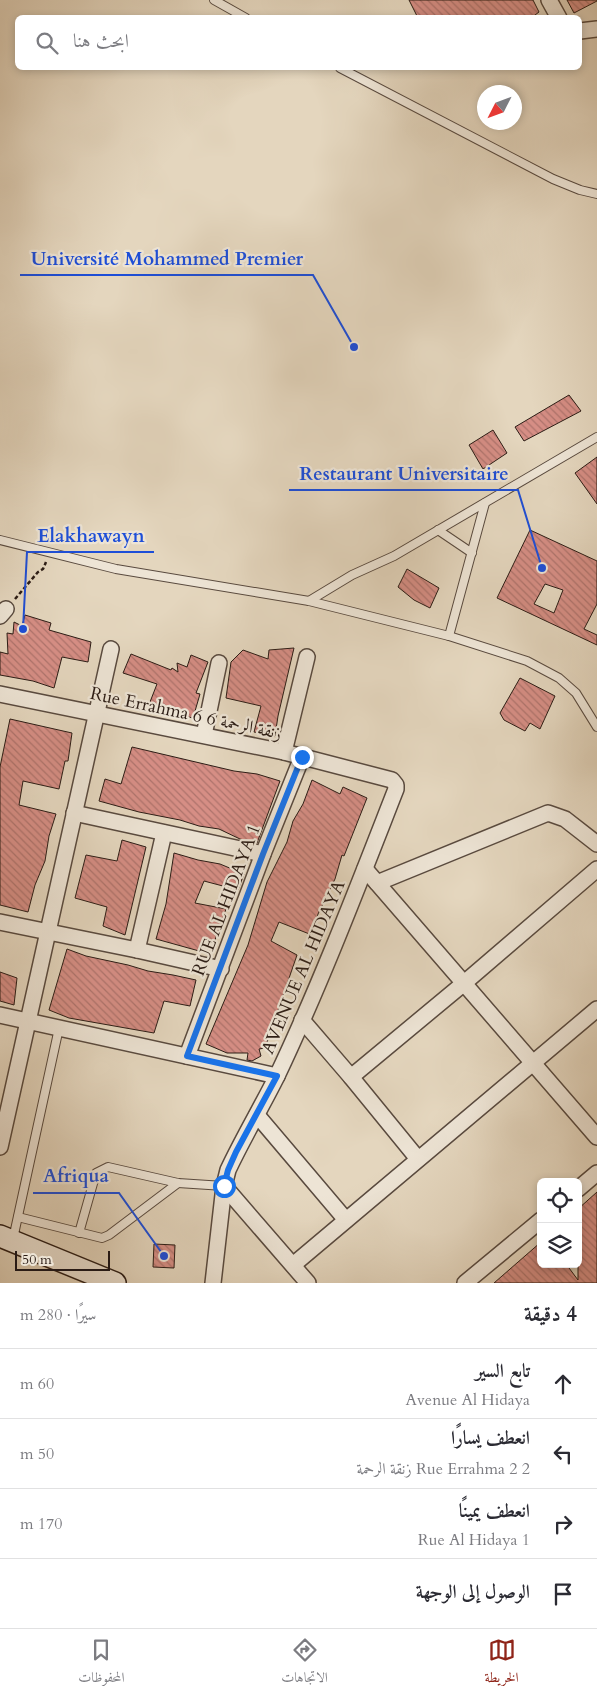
<!DOCTYPE html>
<html lang="ar">
<head>
<meta charset="utf-8">
<style>
	:root { --surface:#fff; --page:#f2f2f3; --text:#2b2b33; --muted:#7c7c81; --line:#e1e1e2; --accent:#8f2418 }
	body { margin:0; font-family:Cardo,Amiri,serif; background:var(--page); color:var(--text); direction:rtl }
	.controls { position:absolute; right:15px; bottom:15px; display:grid; overflow:hidden; border-radius:8px; box-shadow:0 2px 8px #0003 }
	.controls button { width:45px; height:45px; display:grid; place-items:center; padding:0; border:0; border-bottom:1px solid var(--line); background:var(--surface); color:var(--text); font:25px sans-serif }
	.compass { position:absolute; left:477px; top:85px; width:45px; height:45px; border-radius:50%; background:var(--surface); box-shadow:0 2px 8px #0003; rotate:228deg }
	.scale { position:absolute; left:15px; bottom:12px; width:95px; box-sizing:border-box; padding-left:5px; border:2px solid #2b1c15; border-top:0; font-size:14px; line-height:18px; white-space:nowrap; color:#2b1c15; -webkit-text-stroke:4px #ede4d5; paint-order:stroke }
	.stop { position:absolute; width:15px; height:15px; margin:-11px; border:4px solid #1a73e8; border-radius:50%; background:#fff }
	.stop.end { background:#1a73e8; border-color:#fff; box-shadow:0 1px 5px #0008 }
	.list { margin:0; padding:0; list-style:none }
	h2 { display:flex; justify-content:space-between; align-items:center; height:65px; margin:0; padding:0 20px; font-size:21px }
	h2 small { font-size:16px; font-weight:400; color:var(--muted) }
	.list li { display:grid; grid-template-columns:32px 1fr auto; gap:15px; align-items:center; box-sizing:border-box; height:70px; padding:0 20px; border-top:1px solid var(--line) }
	.list b { display:block; font-size:19px; white-space:nowrap }
	.list p { margin:0; font-size:16px; white-space:nowrap; color:var(--muted) }
	.list em { font-size:16px; font-style:normal; color:var(--muted) }
	.icon { flex:none; width:28px; height:28px; fill:none; stroke:currentColor; stroke-width:2; stroke-linecap:round; stroke-linejoin:round }
	.map { position:relative; flex:none; width:597px; height:1283px; overflow:hidden; direction:ltr }
	.search { position:absolute; background:var(--surface); box-shadow:0 2px 8px #0003; left:15px; right:15px; top:15px; height:55px; display:flex; align-items:center; gap:12px; box-sizing:border-box; padding:0 18px; border-radius:8px; color:var(--muted); font-size:19px }
	.sheet { height:345px; background:var(--surface) }
	nav { display:flex; justify-content:space-around; align-items:center; box-sizing:border-box; height:70px; border-top:1px solid var(--line); background:var(--surface); font-size:14px; color:var(--muted) }
	nav a { display:grid; justify-items:center; gap:2px }
	nav .on { color:var(--accent) }
	.map>svg:first-child { display:block }
	.building { fill:url(#building-back-hatch); stroke:#2b1c15; fill-rule:evenodd }
	.lines { fill:none; stroke-linecap:round; stroke-linejoin:round }
	.lane-casing { stroke:#594a3f; stroke-width:10 }
	.street-casing { stroke:#594a3f; stroke-width:18 }
	.secondary-casing { stroke:#2b1c15; stroke-width:24 }
	.path { stroke:#2b1c15; stroke-width:2.5; stroke-dasharray:4 2.5; stroke-linecap:butt }
	.lane { stroke:#ede4d5; stroke-width:8 }
	.street { stroke:#ede4d5; stroke-width:15 }
	.secondary { stroke:#ede4d5; stroke-width:21 }
	.route { stroke:#1a73e8; stroke-width:6 }
	.labels { text-anchor:middle; stroke-width:4.5; stroke-linejoin:round; paint-order:stroke }
	.street-label { font-size:18px; fill:#2b1c15; stroke:#ede4d5 }
	.leader { fill:none; stroke:#1d4ed8; stroke-width:2 }
	.callout-dot { fill:#1d4ed8; stroke:#ede4d5; stroke-width:2 }
	.callout-label { font-size:19px; text-anchor:middle; font-weight:bold; fill:#1d4ed8; stroke:#ede4d5; stroke-width:4.5; stroke-linejoin:round; paint-order:stroke }
</style>
</head>
<body>
<div class="map">
<svg width="597" height="1283" viewBox="0 0 597 1283">
	<defs>
		<pattern id="building-back-hatch" width="6" height="6" patternUnits="userSpaceOnUse" patternTransform="scale(1.25)"><rect width="6" height="6" fill="#d68e85"/><path d="M-1 5l2 2M0 0l6 6M5-1l2 2" fill="none" stroke="#ae736c"/></pattern>
	</defs>
	<rect width="100%" height="100%" fill="#e4d6be"/>
	<filter id="stains"><feTurbulence type="fractalNoise" baseFrequency=".004" numOctaves="4"/><feColorMatrix values="0 0 0 0 .2 0 0 0 0 .09 0 0 0 0 .02 0 0 0 .5 -.17"/></filter>
	<radialGradient id="worn" r=".72"><stop offset=".6" stop-color="#630" stop-opacity="0"/><stop offset="1" stop-color="#630" stop-opacity=".3"/></radialGradient>
	<g class="building">
		<path d="M409,0H533L539,12L531,18H418Z"/>
		<path d="M567,0H597V1L574,13Z"/>
		<path d="M569,395L581,411L524,441L515,427Z"/>
		<path d="M493,430L507,453L483,469L469,445Z"/>
		<path d="M597,457V504L575,473Z"/>
		<path d="M530,530L597,561V604L584,629L597,635V645L497,598ZM545,584L563,590L554,613L534,604Z"/>
		<path d="M407,569L439,588L430,608L414,600L398,587Z"/>
		<path d="M25,615L51,623L49,630L91,642L88,662L62,657L54,688L33,681L0,675V652L8,654L7,633L13,634L14,622L22,626Z"/>
		<path d="M294,648L278,716L275,736L254,732L261,706L226,698L231,662L243,650L268,659L269,650Z"/>
		<path d="M131,654L171,670L172,668L178,672L177,663L187,667L191,655L208,662L196,693L200,694L193,718L172,713L150,702L157,684L123,673Z"/>
		<path d="M520,678L555,696L540,729L530,723L525,731L504,720L500,713Z"/>
		<path d="M10,719L72,733L68,761H65L59,789L23,781L19,805L56,814L49,836L45,861L35,885L28,912L0,905V767Z"/>
		<path d="M132,747L234,771L257,774L280,781L257,843L240,839L219,829L199,826L180,820L139,812L99,801L105,779L121,784Z"/>
		<path d="M312,780L340,794L343,787L367,798L344,856L342,855L335,879L318,914L312,935L279,922L271,941L297,955L265,1048L259,1049L261,1056L252,1061L247,1060L248,1053H227L206,1044L248,945L267,882L287,842L293,821L303,804Z"/>
		<path d="M122,840L146,847L125,935L103,926L107,907L75,898L86,855L117,861Z"/>
		<path d="M174,853L198,860L220,864L244,874L238,890L204,881L195,903L226,909L210,954L156,939L166,904Z"/>
		<path d="M67,949L86,956L128,965L148,971L173,975L196,980L190,1006L164,1001L154,1033L69,1018L49,1010Z"/>
		<path d="M0,972L17,978L14,1005L0,1001Z"/>
		<path d="M597,1192V1283H494L541,1242V1264H566L578,1280V1209Z"/>
		<path d="M154,1244L175,1245L174,1268L153,1267Z"/>
	</g>
	<g class="lines">
		<g class="lane-casing">
			<g id="lane">
				<path d="M214,0L246,18"/>
				<path d="M340,68L553,179L580,190L597,194"/>
				<path d="M438,530L472,553"/>
				<path d="M0,540L116,569L309,601L449,636L527,661L559,678L576,693L597,727"/>
				<path d="M309,601L352,575L394,556L597,437"/>
				<path d="M449,636L485,503"/>
				<path d="M18,1217L102,1238L109,1235L178,1183"/>
				<path d="M79,1233L96,1173L108,1167L178,1183L224,1186"/>
				<path d="M13,1239L59,1028"/>
			</g>
		</g>
		<g class="street-casing">
			<g id="street">
				<path d="M549,0L559,18"/>
				<path d="M580,31L597,29"/>
				<path d="M0,616L6,609"/>
				<path d="M0,694L284,752L392,780L396,785V789C358,886 321,983 277,1076C261,1108 243,1138 228,1170L224,1186L213,1283"/>
				<path d="M204,735L219,663"/>
				<path d="M284,752L307,657"/>
				<path d="M74,813L263,854"/>
				<path d="M365,869L597,1137"/>
				<path d="M377,883L548,813L565,819L597,844"/>
				<path d="M0,922L137,950L221,969"/>
				<path d="M137,950L164,833"/>
				<path d="M0,1015L277,1076"/>
				<path d="M302,1020L351,1077L418,1159"/>
				<path d="M187,1056L263,854L302,757"/>
				<path d="M351,1077L463,984L597,869"/>
				<path d="M257,1115L346,1220"/>
				<path d="M0,1147L111,649"/>
				<path d="M224,1186L308,1283"/>
				<path d="M578,1189L597,1173"/>
				<path d="M293,1265L597,1009"/>
				<path d="M465,1283L541,1220"/>
			</g>
		</g>
		<g class="secondary-casing">
			<path id="secondary" d="M0,1236L115,1283"/>
		</g>
		<path class="path" d="M15,599L38,572L43,569L46,562"/>
		<use href="#lane" class="lane"/>
		<use href="#street" class="street"/>
		<use href="#secondary" class="secondary"/>
	</g>
	<g class="lines">
		<path class="route" d="M224,1186L228,1170L236,1152L277,1076L187,1056L263,854L302,757"/>
	</g>
	<g class="labels">
		<g class="street-label">
			<text transform="translate(186 713) rotate(12)" y="6">Rue Errahma 6 6 زنقة الرحمة</text>
			<text transform="translate(226 900) rotate(-69)" y="6">RUE AL HIDAYA 1</text>
			<text transform="translate(303 967) rotate(-67)" y="6">AVENUE AL HIDAYA</text>
		</g>
	</g>
	<path class="leader" d="M354 347L313 275H20M542 568L518 490H289M23 629L27 552H154M164 1256L119 1193H33"/>
	<g class="callout-dot">
		<circle cx="354" cy="347" r="5"/>
		<circle cx="542" cy="568" r="5"/>
		<circle cx="23" cy="629" r="5"/>
		<circle cx="164" cy="1256" r="5"/>
	</g>
	<g class="callout-label">
		<text x="167" y="265">Université Mohammed Premier</text>
		<text x="404" y="480">Restaurant Universitaire</text>
		<text x="91" y="542">Elakhawayn</text>
		<text x="76" y="1182">Afriqua</text>
	</g>
	<rect width="100%" height="100%" filter="url(#stains)"/>
	<rect width="100%" height="100%" fill="url(#worn)"/>
</svg>
<div class="controls">
<button><svg class="icon" aria-label="locate" viewBox="0 0 24 24"><circle cx="12" cy="12" r="6"/><path d="M12 2v4M12 18v4M2 12h4M18 12h4"/></svg></button>
<button><svg class="icon" aria-label="layers" viewBox="0 0 24 24"><path d="M12 4l9 5-9 5-9-5zM3 14l9 5 9-5"/></svg></button>
</div>
<svg class="compass" viewBox="-18 -18 36 36"><path d="M0-13l5 13h-10z" fill="#e53935"/><path d="M0 13l5-13h-10z" fill="#7c7c81"/></svg>
<div class="scale">50 m</div>
<div class="stop" style="left:224px;top:1186px"></div>
<div class="stop end" style="left:302px;top:757px"></div>
<div class="search"><svg class="icon" aria-label="search" viewBox="0 0 24 24"><circle cx="10" cy="10" r="6"/><path d="M15 15l6 6"/></svg>ابحث هنا</div>
</div>
<section class="sheet">
<h2>4 دقيقة<small>سيرًا · 280 m</small></h2>
<ul class="list">
<li><svg class="icon" aria-label="ahead" viewBox="0 0 24 24"><path d="M12 20V5M6 11l6-6 6 6"/></svg><div><b>تابع السير</b><p>Avenue Al Hidaya</p></div><em>60 m</em></li>
<li><svg class="icon" aria-label="left" viewBox="0 0 24 24"><path d="M17 20v-9H6M10 6l-5 5 5 5"/></svg><div><b>انعطف يسارًا</b><p>Rue Errahma 2 2 زنقة الرحمة</p></div><em>50 m</em></li>
<li><svg class="icon" aria-label="right" viewBox="0 0 24 24"><path d="M7 20v-9h11M14 6l5 5-5 5"/></svg><div><b>انعطف يمينًا</b><p>Rue Al Hidaya 1</p></div><em>170 m</em></li>
<li><svg class="icon" aria-label="arrive" viewBox="0 0 24 24"><path d="M6 21V4h12l-3 4 3 4H6"/></svg><div><b>الوصول إلى الوجهة</b></div></li>
</ul>
</section>
<nav>
<a class="on"><svg class="icon" aria-label="map" viewBox="0 0 24 24"><path d="M3 6l6-2 6 2 6-2v14l-6 2-6-2-6 2zM9 4v14M15 6v14"/></svg>الخريطة</a>
<a><svg class="icon" aria-label="directions" viewBox="0 0 24 24"><path d="M12 3l9 9-9 9-9-9zM9 14v-3h6M13 9l2 2-2 2"/></svg>الاتجاهات</a>
<a><svg class="icon" aria-label="saved" viewBox="0 0 24 24"><path d="M7 4h10v16l-5-4-5 4z"/></svg>المحفوظات</a>
</nav>
</body>
</html>
